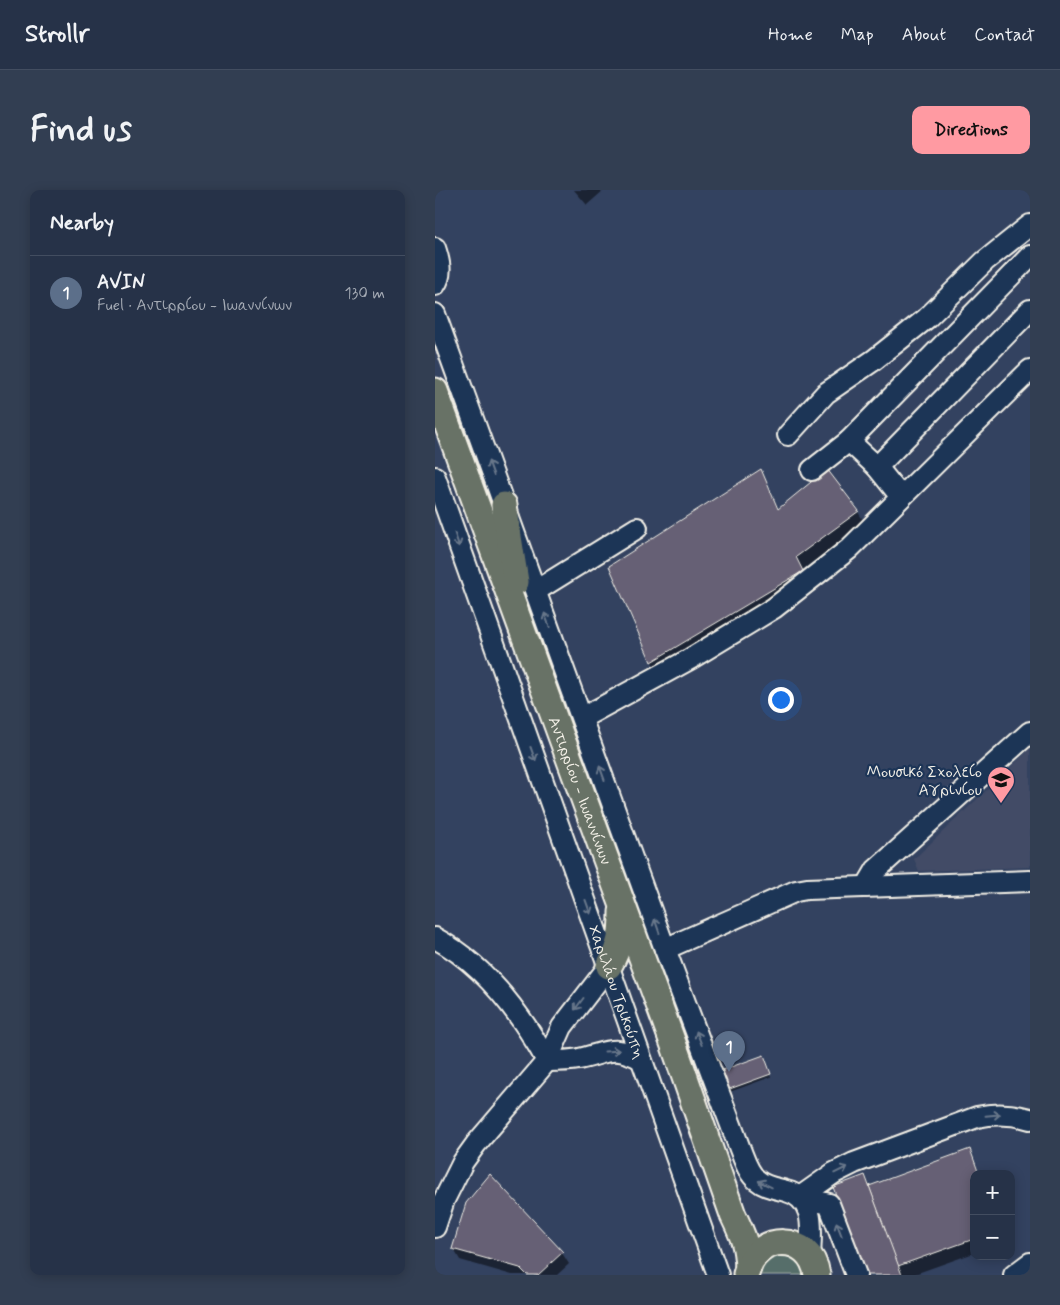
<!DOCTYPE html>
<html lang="en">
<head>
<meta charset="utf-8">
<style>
	:root { --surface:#263248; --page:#323e52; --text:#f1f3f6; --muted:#a4aab4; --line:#424d60; --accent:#ff9aa2 }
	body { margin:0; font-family:Mynerve,sans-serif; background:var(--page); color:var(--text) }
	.controls { position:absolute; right:15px; bottom:15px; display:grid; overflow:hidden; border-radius:10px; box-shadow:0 2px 12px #0003 }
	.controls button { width:45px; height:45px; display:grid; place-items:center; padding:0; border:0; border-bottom:1px solid var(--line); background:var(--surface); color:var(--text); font:25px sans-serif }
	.you { position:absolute; left:345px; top:509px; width:18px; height:18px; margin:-12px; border:4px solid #fff; border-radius:50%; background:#1a73e8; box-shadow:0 0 0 8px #1a73e833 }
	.badge { display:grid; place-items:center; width:32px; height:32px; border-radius:50%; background:var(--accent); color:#fff; font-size:16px; font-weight:700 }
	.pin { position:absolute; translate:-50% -41px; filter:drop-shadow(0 1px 2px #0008) }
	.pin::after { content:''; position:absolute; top:26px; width:18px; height:15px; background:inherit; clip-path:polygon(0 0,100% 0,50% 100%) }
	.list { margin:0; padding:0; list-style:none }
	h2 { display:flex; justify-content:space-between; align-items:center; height:65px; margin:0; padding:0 20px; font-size:21px }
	h2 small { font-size:16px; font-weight:400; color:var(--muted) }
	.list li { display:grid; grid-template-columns:32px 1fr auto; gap:15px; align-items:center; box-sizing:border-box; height:75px; padding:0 20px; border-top:1px solid var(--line) }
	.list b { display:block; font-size:19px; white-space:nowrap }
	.list p { margin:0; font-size:16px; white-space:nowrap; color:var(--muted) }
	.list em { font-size:16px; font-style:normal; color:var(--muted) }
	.map { position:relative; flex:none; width:595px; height:1085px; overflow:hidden; border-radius:10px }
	header { display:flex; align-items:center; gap:30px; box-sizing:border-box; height:70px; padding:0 25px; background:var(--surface); border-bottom:1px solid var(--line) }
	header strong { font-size:24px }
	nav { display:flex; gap:28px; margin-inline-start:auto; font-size:18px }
	.intro { display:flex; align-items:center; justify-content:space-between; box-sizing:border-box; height:120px; padding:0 30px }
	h1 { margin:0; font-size:35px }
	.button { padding:12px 22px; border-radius:10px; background:var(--accent); color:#111; font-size:18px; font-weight:700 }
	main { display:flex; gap:30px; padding:0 30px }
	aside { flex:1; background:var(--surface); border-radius:10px; box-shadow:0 2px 12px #0003 }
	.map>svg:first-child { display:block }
	.built { fill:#424b66 }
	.green { fill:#576e6a; stroke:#a6b0a9 }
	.shadow { fill:#0007 }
	.building { fill:#666174; stroke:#f4f1e8 }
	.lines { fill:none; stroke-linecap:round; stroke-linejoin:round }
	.minor-casing { stroke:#f4f1e8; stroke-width:24 }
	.major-casing { stroke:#f4f1e8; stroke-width:29 }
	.minor { stroke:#1d3557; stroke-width:20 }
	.major { stroke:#687266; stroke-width:25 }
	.oneway { stroke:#68778a }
	.labels { text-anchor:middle; stroke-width:4.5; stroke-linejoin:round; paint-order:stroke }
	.poi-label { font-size:16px; fill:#f4f1e8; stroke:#1d3557; text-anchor:end }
	.street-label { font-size:16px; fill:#f4f1e8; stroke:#1d3557 }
</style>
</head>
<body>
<header>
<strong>Strollr</strong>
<nav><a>Home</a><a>Map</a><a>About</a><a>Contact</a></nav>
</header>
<div class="intro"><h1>Find us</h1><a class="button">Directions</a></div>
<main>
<aside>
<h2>Nearby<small></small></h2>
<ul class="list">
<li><span class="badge" style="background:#5c6f8a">1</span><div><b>AVIN</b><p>Fuel · Αντιρρίου - Ιωαννίνων</p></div><em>130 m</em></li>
</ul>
</aside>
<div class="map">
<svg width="595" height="1085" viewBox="0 0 595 1085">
	<rect width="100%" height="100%" fill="#334260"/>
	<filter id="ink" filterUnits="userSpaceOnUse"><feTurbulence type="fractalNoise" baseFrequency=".02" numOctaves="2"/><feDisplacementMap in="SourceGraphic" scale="10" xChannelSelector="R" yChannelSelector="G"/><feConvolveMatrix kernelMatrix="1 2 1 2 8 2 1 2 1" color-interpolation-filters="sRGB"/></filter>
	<g filter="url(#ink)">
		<path class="built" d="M595,559V677L484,681L479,669Z"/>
		<path class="green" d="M339,1063L360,1067L371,1085H321V1082Z"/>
		<g class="shadow">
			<path d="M139,0H169L152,15Z"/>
			<path d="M326,281L344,320L423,322L430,333L367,380L374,393L224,483L217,472L176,376Z"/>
			<path d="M330,869L336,887L292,903L284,883Z"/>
			<path d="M534,960L545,984H539V1063L477,1085H432L430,987L435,996Z"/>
			<path d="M18,1058L127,1063L134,1074L122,1085H77L25,1070Z"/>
		</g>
		<g class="building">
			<path d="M326,279L343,319L392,279L424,321L361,367L368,381L216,472L174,376Z"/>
			<path d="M329,865L336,884L289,901L282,882Z"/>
			<path d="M535,959L544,984H539V1049L463,1076L434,996Z"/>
			<path d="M55,984L128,1062L103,1085H92L85,1078L17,1059L31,1013Z"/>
			<path d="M430,985L467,1085H430L398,997Z"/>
		</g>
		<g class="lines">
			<g class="minor-casing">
				<g id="minor">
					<path d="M0,58C4,70 8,84 0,95"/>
					<path d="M0,124L230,759L305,959C309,969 313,983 322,990C330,997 340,998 351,1001C382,1009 376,1041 375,1067"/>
					<path d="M353,245L391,203L439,170L492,128L550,71L595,35"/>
					<path d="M442,277L595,120"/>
					<path d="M377,280L414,251"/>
					<path id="s1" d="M0,287L283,1085"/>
					<path d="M466,307L442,277L414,251L595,66"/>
					<path d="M102,400L202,338"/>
					<path d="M147,528L255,469L339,418L414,359L595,180"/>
					<path d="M431,697L441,680L595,542"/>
					<path d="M0,748C50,775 85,822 112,871"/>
					<path d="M230,759L361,701L372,699L595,691"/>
					<path d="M112,871C123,871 133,871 144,869C172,863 178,854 206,869"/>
					<path d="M365,1007L399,983L419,973L542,927C560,923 578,924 595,929"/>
					<path d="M365,1007L394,1014L421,1085"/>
					<path d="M0,1037L9,1010L28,972L41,954L112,871L127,837L174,776"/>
					<path d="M579,1085L595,1073"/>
				</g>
			</g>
			<g class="major-casing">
				<g id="major">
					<path id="s2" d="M0,201L238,853L298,1025C308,1046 312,1054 313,1078"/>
					<path d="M69,315L81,392"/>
					<path d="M174,776C185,756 187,745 187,722"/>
					<path d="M311,1084C320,1042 376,1042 382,1085"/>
				</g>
			</g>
			<use href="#minor" class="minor"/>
			<use href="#major" class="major"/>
		</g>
		<defs><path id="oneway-shaft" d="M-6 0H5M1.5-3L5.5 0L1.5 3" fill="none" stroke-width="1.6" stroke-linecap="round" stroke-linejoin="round" transform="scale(1.25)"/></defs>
		<g class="oneway">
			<use href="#oneway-shaft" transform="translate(56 278) rotate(-110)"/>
			<use href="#oneway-shaft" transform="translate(22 350) rotate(71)"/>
			<use href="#oneway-shaft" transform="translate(112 430) rotate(-110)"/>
			<use href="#oneway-shaft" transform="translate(98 564) rotate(70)"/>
			<use href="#oneway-shaft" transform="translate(167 583) rotate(-110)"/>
			<use href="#oneway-shaft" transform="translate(153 717) rotate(70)"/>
			<use href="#oneway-shaft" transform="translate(222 736) rotate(-109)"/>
			<use href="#oneway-shaft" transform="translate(144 814) rotate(127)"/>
			<use href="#oneway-shaft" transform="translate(264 848) rotate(-111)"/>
			<use href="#oneway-shaft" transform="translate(177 861) rotate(-3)"/>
			<use href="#oneway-shaft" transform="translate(558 925) rotate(-5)"/>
			<use href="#oneway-shaft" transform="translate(406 980) rotate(-26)"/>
			<use href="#oneway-shaft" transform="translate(330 994) rotate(-154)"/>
			<use href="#oneway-shaft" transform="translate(404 1039) rotate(-111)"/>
		</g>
	</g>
	<defs>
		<g id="school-pin" transform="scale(1.4375)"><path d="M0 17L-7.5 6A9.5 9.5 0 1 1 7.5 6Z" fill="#ff9aa2" stroke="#1d3557"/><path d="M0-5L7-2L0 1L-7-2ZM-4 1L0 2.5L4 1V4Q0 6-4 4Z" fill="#111"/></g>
	</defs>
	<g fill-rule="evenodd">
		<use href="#school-pin" x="566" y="590"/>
	</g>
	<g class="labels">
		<g class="poi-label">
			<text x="547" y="587">Μουσικό Σχολείο<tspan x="547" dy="18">Αγρινίου</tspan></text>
		</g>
		<g class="street-label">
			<text dy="6" stroke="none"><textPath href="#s2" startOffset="425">Αντιρρίου - Ιωαννίνων</textPath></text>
			<text dy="6" stroke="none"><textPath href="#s1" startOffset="546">Χαριλάου Τρικούπη</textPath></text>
		</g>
	</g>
</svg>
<div class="controls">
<button>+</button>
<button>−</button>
</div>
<div class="you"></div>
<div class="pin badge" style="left:294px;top:882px;background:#5c6f8a">1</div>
</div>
</main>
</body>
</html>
